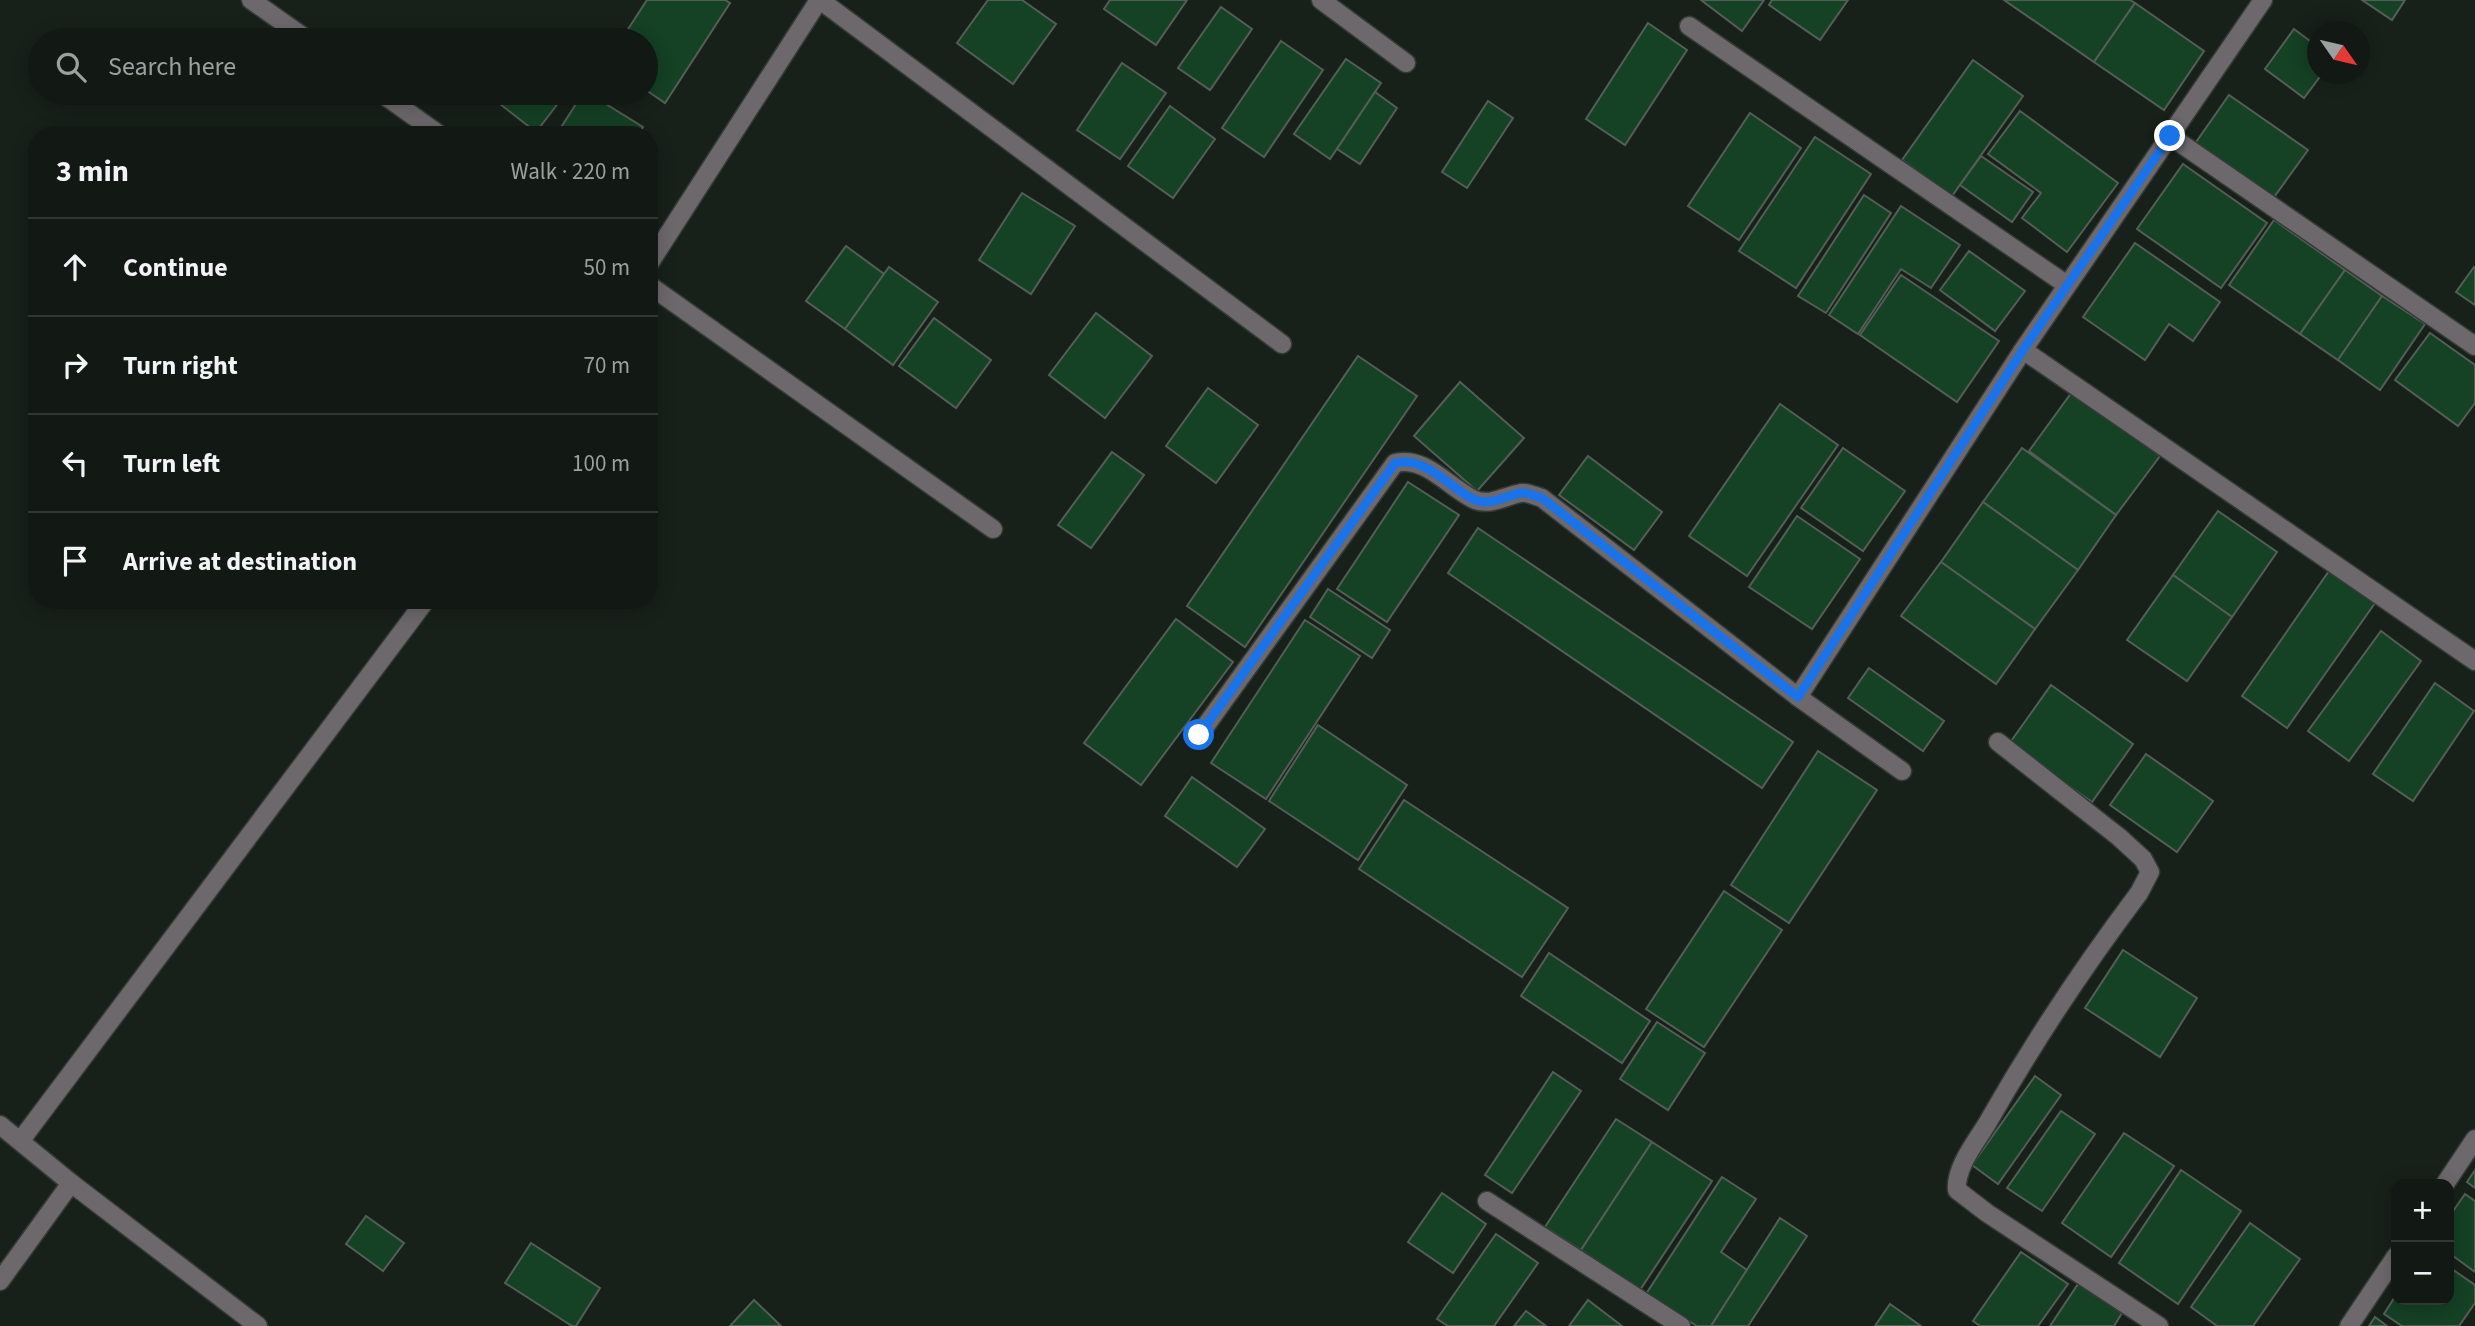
<!DOCTYPE html>
<html lang="en">
<head>
<meta charset="utf-8">
<style>
	:root { --surface:#121814; --page:#1b211d; --text:#f1f3f6; --muted:#9ca0a0; --line:#313734 }
	body { margin:0; font-family:"Source Sans 3",sans-serif; background:var(--page); color:var(--text) }
	.controls { position:absolute; right:21px; bottom:21px; display:grid; overflow:hidden; border-radius:14px; box-shadow:0 4px 18px #0003 }
	.controls button { width:63px; height:63px; display:grid; place-items:center; padding:0; border:0; border-bottom:2px solid var(--line); background:var(--surface); color:var(--text); font:35px sans-serif }
	.compass { position:absolute; left:2307px; top:21px; width:63px; height:63px; border-radius:50%; background:var(--surface); box-shadow:0 4px 18px #0003; rotate:124deg }
	.stop { position:absolute; width:21px; height:21px; margin:-16px; border:5px solid #1a73e8; border-radius:50%; background:#fff }
	.stop.end { background:#1a73e8; border-color:#fff; box-shadow:0 2px 7px #0008 }
	.list { margin:0; padding:0; list-style:none }
	h2 { display:flex; justify-content:space-between; align-items:center; height:91px; margin:0; padding:0 28px; font-size:30px }
	h2 small { font-size:23px; font-weight:400; color:var(--muted) }
	.list li { display:grid; grid-template-columns:46px 1fr auto; gap:21px; align-items:center; box-sizing:border-box; height:98px; padding:0 28px; border-top:2px solid var(--line) }
	.list b { display:block; font-size:26px; white-space:nowrap }
	.list em { font-size:23px; font-style:normal; color:var(--muted) }
	.icon { flex:none; width:38px; height:38px; fill:none; stroke:currentColor; stroke-width:2; stroke-linecap:round; stroke-linejoin:round }
	.map { position:relative; flex:none; width:2475px; height:1326px; overflow:hidden }
	.search { position:absolute; background:var(--surface); box-shadow:0 4px 18px #0003; left:28px; top:28px; width:630px; height:77px; display:flex; align-items:center; gap:18px; box-sizing:border-box; padding:0 24px; border-radius:38px; color:var(--muted); font-size:26px }
	.panel { position:absolute; background:var(--surface); box-shadow:0 4px 18px #0003; left:28px; top:126px; width:630px; height:483px; border-radius:28px }
	.map>svg:first-child { display:block }
	.building { fill:#154125; stroke:#545d56; stroke-width:2 }
	.lines { fill:none; stroke-linecap:round; stroke-linejoin:round }
	.minor-casing { stroke:#343b36; stroke-width:21 }
	.minor { stroke:#6d686c; stroke-width:18 }
	.route { stroke:#1a73e8; stroke-width:9 }
</style>
</head>
<body>
<div class="map">
<svg width="2475" height="1326" viewBox="0 0 2475 1326">
	<rect width="100%" height="100%" fill="#18201a"/>
	<g class="building">
		<path d="M647,0H725L730,3L665,103L646,90V40H621Z"/>
		<path d="M988,0H1022L1056,24L1013,84L957,43Z"/>
		<path d="M1110,0H1187L1156,45L1104,9Z"/>
		<path d="M1701,0H1764L1742,31Z"/>
		<path d="M1772,0H1848L1820,40L1769,5Z"/>
		<path d="M2004,0H2130L2135,3L2094,62Z"/>
		<path d="M2362,0H2405L2392,20Z"/>
		<path d="M2135,3L2204,51L2164,110L2094,62Z"/>
		<path d="M1221,7L1252,29L1210,90L1178,68Z"/>
		<path d="M1648,23L1687,50L1625,145L1586,119Z"/>
		<path d="M2294,29L2318,47V74H2322L2304,98L2265,69Z"/>
		<path d="M533,31L545,40H525Z"/>
		<path d="M1281,41L1323,70L1264,157L1222,128Z"/>
		<path d="M1346,59L1381,83L1330,159L1294,134Z"/>
		<path d="M1973,60L2023,96L1952,196L1902,160Z"/>
		<path d="M1122,63L1166,93L1120,159L1077,130Z"/>
		<path d="M1375,92L1397,108L1360,164L1337,149Z"/>
		<path d="M486,93H566L536,132Z"/>
		<path d="M583,93H588L643,127L638,135H569L560,129Z"/>
		<path d="M2229,95L2308,150L2272,200L2194,145Z"/>
		<path d="M1488,101L1513,118L1467,188L1442,172Z"/>
		<path d="M1170,106L1215,139L1173,198L1128,166Z"/>
		<path d="M2020,111L2118,183L2067,252L2022,218L2041,193L1988,154Z"/>
		<path d="M1750,113L1801,148L1739,240L1688,206Z"/>
		<path d="M1815,137L1871,174L1796,288L1739,251Z"/>
		<path d="M1981,156L2033,192L2012,222L1960,185Z"/>
		<path d="M2183,164L2267,223L2221,288L2137,229Z"/>
		<path d="M1022,193L1075,226L1031,294L979,260Z"/>
		<path d="M1864,195L1891,213L1826,313L1798,296Z"/>
		<path d="M1901,206L1960,245L1931,288L1901,269L1858,334L1829,315Z"/>
		<path d="M2274,220L2345,270L2300,334L2229,285Z"/>
		<path d="M2135,243L2220,302L2193,341L2169,324L2145,360L2083,317Z"/>
		<path d="M846,246L884,274L845,329L806,301Z"/>
		<path d="M1969,251L2025,291L1995,331L1940,290Z"/>
		<path d="M889,267L938,302L893,365L845,329Z"/>
		<path d="M2474,267L2475,268V305L2456,292Z"/>
		<path d="M2345,270L2382,296L2338,360L2300,334Z"/>
		<path d="M1901,275L1999,341L1957,402L1860,335Z"/>
		<path d="M2382,296L2425,324L2380,390L2338,360Z"/>
		<path d="M1096,313L1152,356L1105,418L1049,375Z"/>
		<path d="M934,318L991,360L956,408L899,366Z"/>
		<path d="M2430,333L2475,365V403L2458,426L2395,380Z"/>
		<path d="M1358,356L1417,396L1245,647L1187,606Z"/>
		<path d="M1460,382L1524,438L1477,491L1414,436Z"/>
		<path d="M1208,388L1258,425L1216,483L1166,446Z"/>
		<path d="M2072,392L2160,456L2116,515L2029,451Z"/>
		<path d="M1780,404L1838,445L1747,576L1689,536Z"/>
		<path d="M1843,448L1905,491L1863,551L1801,508Z"/>
		<path d="M2022,448L2116,515L2078,570L1983,502Z"/>
		<path d="M1112,452L1144,475L1091,548L1058,525Z"/>
		<path d="M1588,456L1662,512L1634,550L1559,495Z"/>
		<path d="M1408,482L1459,515L1387,622L1337,589Z"/>
		<path d="M1983,502L2078,570L2035,629L1941,562Z"/>
		<path d="M2218,511L2277,552L2232,617L2173,575Z"/>
		<path d="M1797,516L1860,559L1812,629L1749,587Z"/>
		<path d="M1478,528L1793,742L1762,788L1448,573Z"/>
		<path d="M1941,562L2035,629L1996,684L1901,616Z"/>
		<path d="M2329,571L2375,603L2287,728L2242,696Z"/>
		<path d="M2173,575L2232,617L2187,681L2127,640Z"/>
		<path d="M1328,589L1390,630L1372,658L1310,617Z"/>
		<path d="M1176,619L1233,662L1141,785L1084,743Z"/>
		<path d="M1305,620L1360,656L1266,799L1211,763Z"/>
		<path d="M2381,631L2421,661L2349,761L2308,731Z"/>
		<path d="M1869,668L1944,721L1923,751L1848,698Z"/>
		<path d="M2435,683L2474,711L2413,801L2373,774Z"/>
		<path d="M2051,685L2133,744L2092,802L2009,744Z"/>
		<path d="M1318,725L1407,785L1358,860L1269,801Z"/>
		<path d="M1818,751L1877,790L1789,923L1731,885Z"/>
		<path d="M2146,754L2213,801L2177,852L2110,805Z"/>
		<path d="M1192,777L1265,829L1237,867L1165,816Z"/>
		<path d="M1404,800L1568,908L1522,977L1359,869Z"/>
		<path d="M1724,891L1782,930L1704,1047L1646,1009Z"/>
		<path d="M2123,950L2197,998L2160,1057L2085,1008Z"/>
		<path d="M1549,953L1650,1021L1622,1063L1521,996Z"/>
		<path d="M1657,1022L1705,1053L1668,1110L1620,1079Z"/>
		<path d="M1553,1072L1581,1091L1512,1193L1485,1175Z"/>
		<path d="M2035,1076L2061,1095L1998,1184L1972,1165Z"/>
		<path d="M2061,1111L2095,1134L2042,1211L2007,1188Z"/>
		<path d="M1616,1119L1652,1142L1581,1250L1545,1227Z"/>
		<path d="M2124,1133L2174,1166L2111,1257L2062,1223Z"/>
		<path d="M1652,1142L1712,1181L1640,1290L1581,1250Z"/>
		<path d="M2181,1170L2241,1211L2178,1304L2119,1263Z"/>
		<path d="M2475,1170V1188L2467,1182Z"/>
		<path d="M1722,1177L1756,1199L1721,1252L1747,1270L1711,1326H1697L1646,1294Z"/>
		<path d="M1442,1193L1486,1224L1453,1273L1408,1242Z"/>
		<path d="M2465,1194L2475,1201V1272L2449,1253V1217Z"/>
		<path d="M366,1216L404,1243L383,1271L346,1244Z"/>
		<path d="M1780,1218L1807,1236L1748,1326H1711Z"/>
		<path d="M2250,1223L2300,1259L2253,1326H2217L2191,1307Z"/>
		<path d="M1496,1234L1538,1263L1494,1326H1448L1437,1319Z"/>
		<path d="M531,1243L600,1288L576,1326H572L505,1283Z"/>
		<path d="M2021,1252L2068,1284L2038,1326H1980L1973,1321Z"/>
		<path d="M2449,1267L2475,1285V1303L2459,1326H2402L2384,1314L2396,1295V1300H2449Z"/>
		<path d="M2078,1284L2122,1313L2114,1326H2050Z"/>
		<path d="M754,1300L781,1326H730Z"/>
		<path d="M1588,1300L1622,1326H1569Z"/>
		<path d="M1890,1304L1921,1326H1875Z"/>
		<path d="M1526,1311L1546,1326H1514Z"/>
		<path d="M2375,1317L2387,1326H2369Z"/>
	</g>
	<g class="lines">
		<g class="minor-casing">
			<g id="minor">
				<path d="M251,0L308,40"/>
				<path d="M820,0L1282,344"/>
				<path d="M1321,0L1406,63"/>
				<path d="M1689,26L2067,285"/>
				<path d="M381,93L440,135"/>
				<path d="M2170,136L2475,346"/>
				<path d="M649,264L819,0"/>
				<path d="M649,285L993,529"/>
				<path d="M2023,350L2475,661"/>
				<path d="M1199,735L1395,463C1426,456 1447,486 1473,499C1489,507 1505,496 1521,493C1528,492 1535,496 1542,498L1798,697"/>
				<path d="M1998,742L2119,837L2143,859L2150,872L2139,893C2084,966 2033,1043 1988,1122C1977,1141 1955,1167 1957,1190L1987,1213L2159,1326"/>
				<path d="M1902,771L1798,697L2023,350L2263,0"/>
				<path d="M0,1125L71,1183L258,1326"/>
				<path d="M21,1140L426,600"/>
				<path d="M2445,1184L2475,1139"/>
				<path d="M1487,1201L1681,1326"/>
				<path d="M0,1281L71,1183"/>
				<path d="M2349,1326L2396,1256"/>
			</g>
		</g>
		<use href="#minor" class="minor"/>
	</g>
	<g class="lines">
		<path class="route" d="M1199,735L1395,463C1426,456 1447,486 1473,499C1489,507 1505,496 1521,493C1528,492 1535,496 1542,498L1798,697L2023,350L2170,136"/>
	</g>
</svg>
<div class="controls">
<button>+</button>
<button>−</button>
</div>
<svg class="compass" viewBox="-18 -18 36 36"><path d="M0-13l5 13h-10z" fill="#e53935"/><path d="M0 13l5-13h-10z" fill="#9ca0a0"/></svg>
<div class="stop" style="left:1199px;top:735px"></div>
<div class="stop end" style="left:2170px;top:136px"></div>
<div class="search"><svg class="icon" aria-label="search" viewBox="0 0 24 24"><circle cx="10" cy="10" r="6"/><path d="M15 15l6 6"/></svg>Search here</div>
<section class="panel">
<h2>3 min<small>Walk · 220 m</small></h2>
<ul class="list">
<li><svg class="icon" aria-label="ahead" viewBox="0 0 24 24"><path d="M12 20V5M6 11l6-6 6 6"/></svg><div><b>Continue</b></div><em>50 m</em></li>
<li><svg class="icon" aria-label="right" viewBox="0 0 24 24"><path d="M7 20v-9h11M14 6l5 5-5 5"/></svg><div><b>Turn right</b></div><em>70 m</em></li>
<li><svg class="icon" aria-label="left" viewBox="0 0 24 24"><path d="M17 20v-9H6M10 6l-5 5 5 5"/></svg><div><b>Turn left</b></div><em>100 m</em></li>
<li><svg class="icon" aria-label="arrive" viewBox="0 0 24 24"><path d="M6 21V4h12l-3 4 3 4H6"/></svg><div><b>Arrive at destination</b></div></li>
</ul>
</section>
</div>
</body>
</html>
